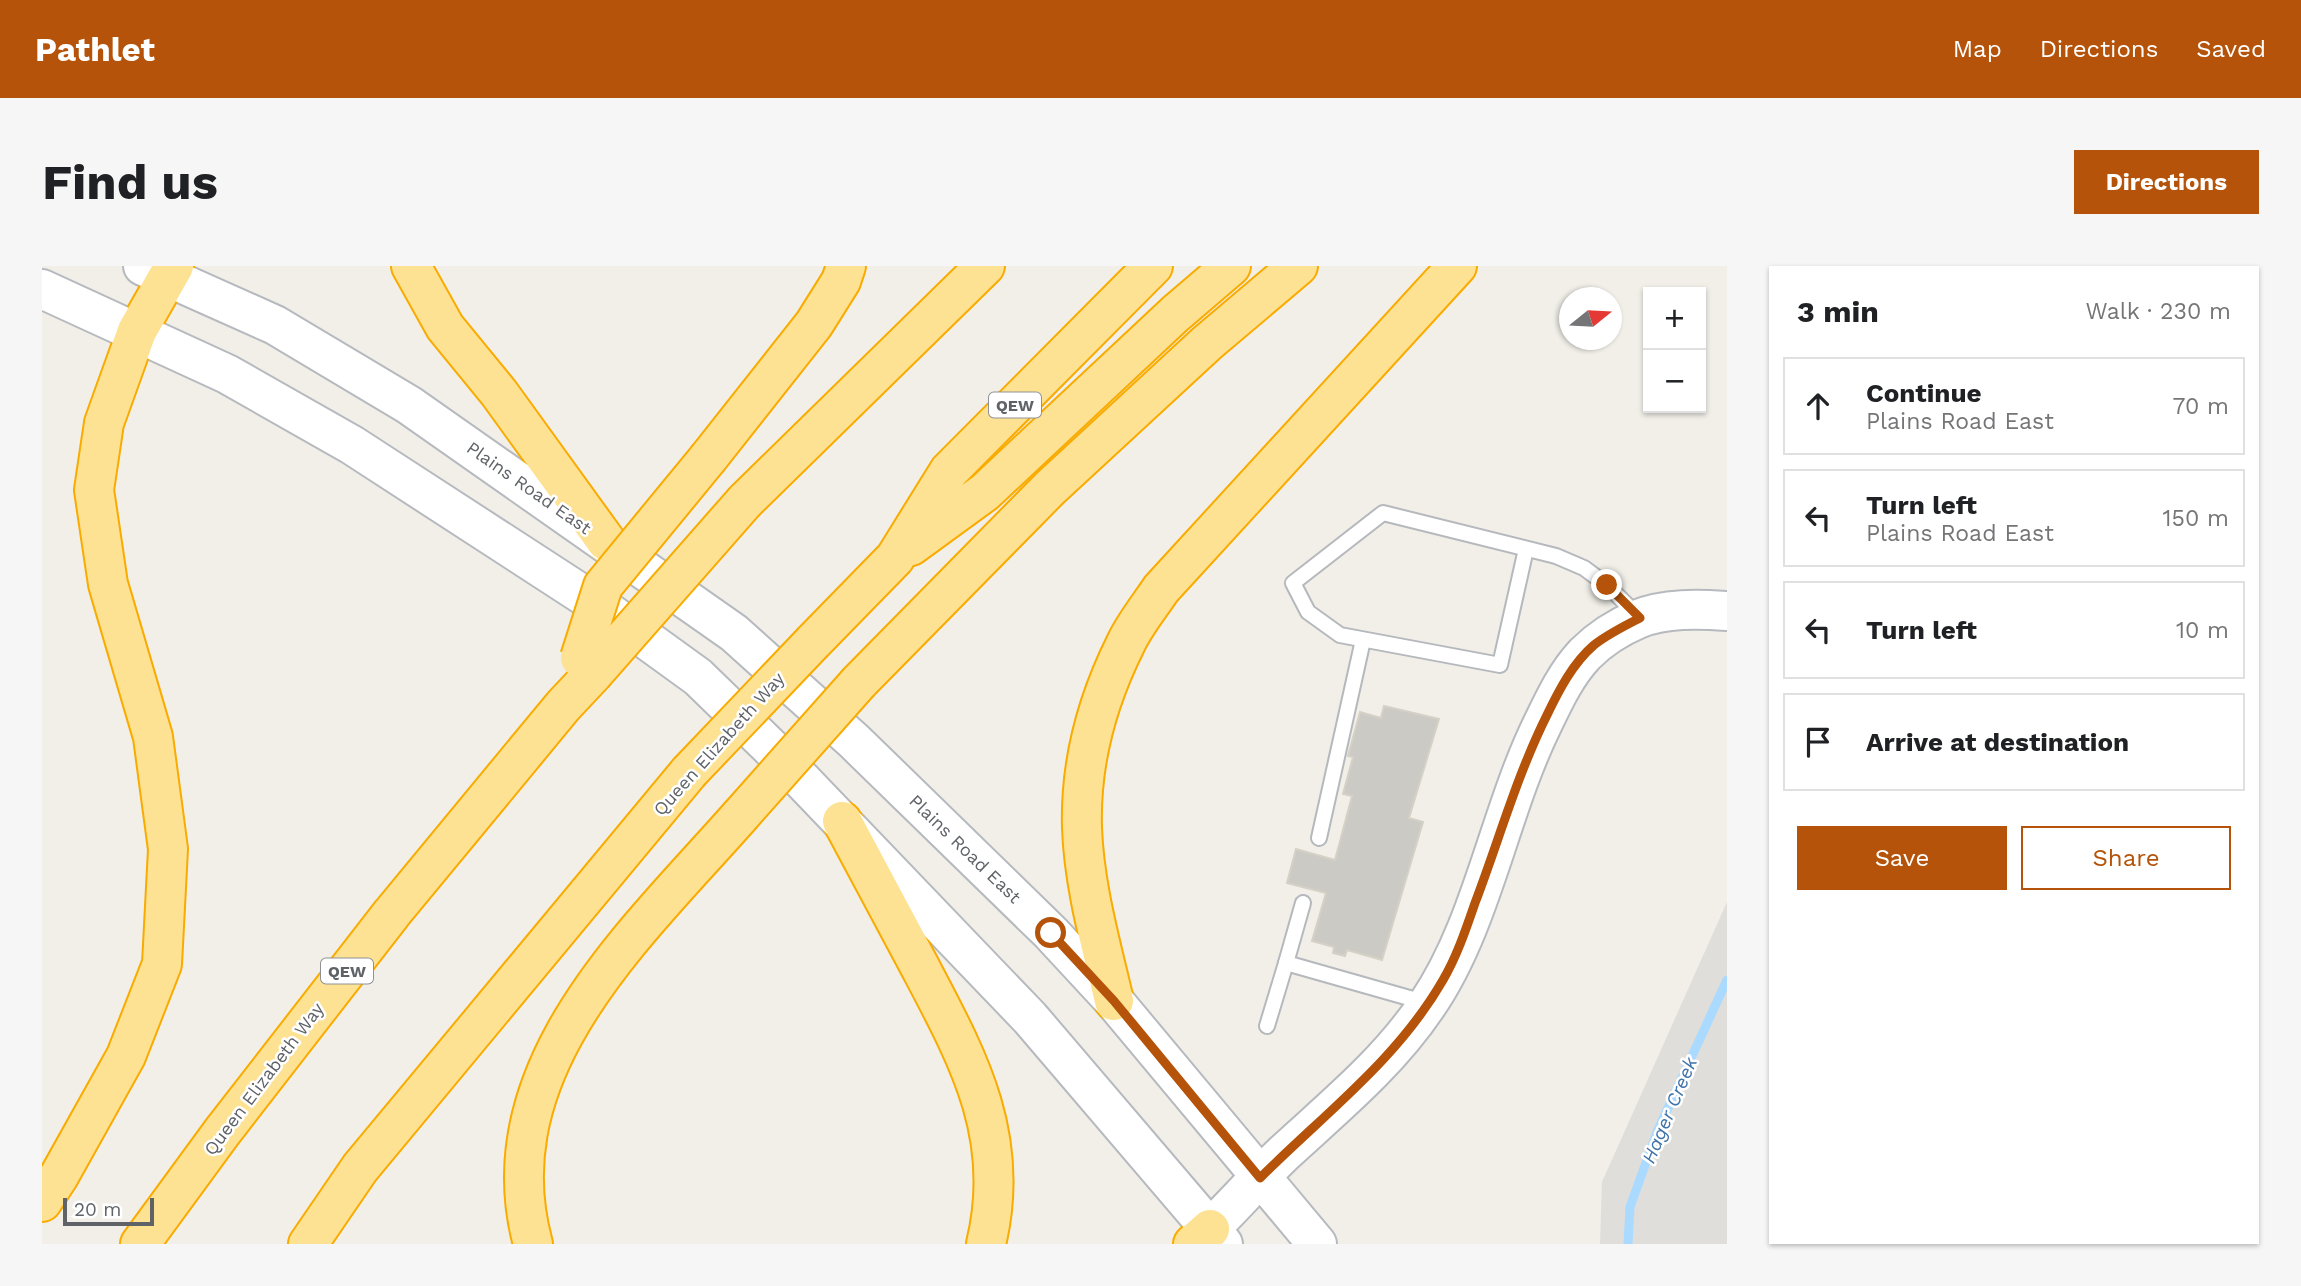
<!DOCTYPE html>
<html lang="en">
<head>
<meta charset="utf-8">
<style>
	:root { --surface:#fff; --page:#f6f6f6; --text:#202124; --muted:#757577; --line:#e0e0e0; --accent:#b45309 }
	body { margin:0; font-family:"Work Sans",sans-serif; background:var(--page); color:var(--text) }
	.controls { position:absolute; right:21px; top:21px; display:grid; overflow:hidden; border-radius:0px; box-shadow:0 2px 5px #0004 }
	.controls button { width:63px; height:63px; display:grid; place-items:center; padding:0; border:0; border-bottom:2px solid var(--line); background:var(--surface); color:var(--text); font:35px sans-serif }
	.compass { position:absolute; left:1517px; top:21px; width:63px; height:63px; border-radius:50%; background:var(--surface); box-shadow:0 2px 5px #0004; rotate:72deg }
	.scale { position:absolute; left:21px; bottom:18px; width:91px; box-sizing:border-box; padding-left:7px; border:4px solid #5f6368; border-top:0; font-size:19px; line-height:24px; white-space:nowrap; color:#5f6368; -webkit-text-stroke:5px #fff; paint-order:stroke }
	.stop { position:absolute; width:21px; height:21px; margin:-16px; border:5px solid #b45309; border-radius:50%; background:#fff }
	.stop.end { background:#b45309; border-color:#fff; box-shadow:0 2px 7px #0008 }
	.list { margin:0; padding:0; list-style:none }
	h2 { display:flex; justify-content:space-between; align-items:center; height:91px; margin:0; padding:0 28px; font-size:30px }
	h2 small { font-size:23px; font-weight:400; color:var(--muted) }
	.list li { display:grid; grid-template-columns:46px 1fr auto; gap:21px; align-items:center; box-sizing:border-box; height:98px; margin:0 14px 14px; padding:0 14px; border:2px solid var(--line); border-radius:0px }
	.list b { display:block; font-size:26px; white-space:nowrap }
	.list p { margin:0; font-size:23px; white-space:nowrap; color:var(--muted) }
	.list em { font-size:23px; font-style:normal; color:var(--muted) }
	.actions { display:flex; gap:14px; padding:21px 28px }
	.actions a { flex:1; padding:16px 0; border:2px solid var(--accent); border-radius:0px; text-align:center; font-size:24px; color:var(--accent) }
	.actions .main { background:var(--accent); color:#fff }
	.icon { flex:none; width:38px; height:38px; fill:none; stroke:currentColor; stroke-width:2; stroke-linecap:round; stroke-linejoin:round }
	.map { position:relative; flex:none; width:1685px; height:978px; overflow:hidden; border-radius:0px }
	header { display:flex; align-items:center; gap:42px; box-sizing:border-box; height:98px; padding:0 35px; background:var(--accent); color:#fff }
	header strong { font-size:33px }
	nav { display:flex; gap:38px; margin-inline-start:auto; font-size:24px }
	.intro { display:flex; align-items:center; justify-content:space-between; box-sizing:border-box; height:168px; padding:0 42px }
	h1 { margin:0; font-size:49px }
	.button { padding:18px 32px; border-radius:0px; background:var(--accent); color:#fff; font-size:24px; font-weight:700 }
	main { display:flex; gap:42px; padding:0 42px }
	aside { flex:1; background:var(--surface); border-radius:0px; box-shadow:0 2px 5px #0004 }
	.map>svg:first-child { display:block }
	.industrial { fill:#e0deda }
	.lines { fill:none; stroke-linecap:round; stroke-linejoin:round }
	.stream { stroke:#aadaff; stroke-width:9 }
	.building { fill:#cccac5; stroke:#d6d1c6; stroke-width:2 }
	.service-casing { stroke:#b5b8bc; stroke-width:18 }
	.secondary-casing { stroke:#b6babf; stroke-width:42 }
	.motorway-casing { stroke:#f9ab00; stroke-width:42 }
	.service { stroke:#fff; stroke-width:14 }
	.secondary { stroke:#fff; stroke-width:38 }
	.motorway { stroke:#fde293; stroke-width:38 }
	.motorway-bridge-casing { stroke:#f9ab00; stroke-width:42; stroke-linecap:butt }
	.motorway-bridge { stroke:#fde293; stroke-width:38 }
	.route { stroke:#b45309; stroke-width:9 }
	.labels { text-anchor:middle; stroke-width:5; stroke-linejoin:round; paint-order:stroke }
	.shield { fill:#fff; stroke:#8f9295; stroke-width:2 }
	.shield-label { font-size:16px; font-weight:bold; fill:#5f6368 }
	.street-label { font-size:18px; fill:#5f6368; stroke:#fff }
	.water-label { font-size:19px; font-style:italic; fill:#4174aa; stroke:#fff }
</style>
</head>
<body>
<header>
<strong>Pathlet</strong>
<nav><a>Map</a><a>Directions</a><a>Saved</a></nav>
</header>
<div class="intro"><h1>Find us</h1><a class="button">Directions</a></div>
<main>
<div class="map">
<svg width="1685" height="978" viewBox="0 0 1685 978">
	<rect width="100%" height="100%" fill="#f1efe8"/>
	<path class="industrial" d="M1685,636V978H1558L1560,916Z"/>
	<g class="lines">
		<path class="stream" d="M1586,978L1588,941L1615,866L1685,714"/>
	</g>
	<path class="building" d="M1342,440L1397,453L1367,552L1381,556L1340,694L1305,684L1303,690L1291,687L1292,681L1270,675L1284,627L1245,617L1254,583L1293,594L1310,530L1301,528L1311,491L1306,490L1318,446L1339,452Z"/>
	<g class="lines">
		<g class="service-casing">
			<g id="service">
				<path d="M1484,283L1458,399L1298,369L1266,346L1251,317L1341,247L1514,290L1542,302L1565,319L1597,351"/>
				<path d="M1277,572L1321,374"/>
				<path d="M1261,637L1244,697L1385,737"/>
				<path d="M1225,760L1244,697"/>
			</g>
		</g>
		<g class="secondary-casing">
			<g id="secondary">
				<path d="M101,0L233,59L367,139L692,367L812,475L1009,667L1072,735L1275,978"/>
				<path d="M0,23L185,108L310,179L558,340L656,411L729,482L988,752L1181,978"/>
				<path d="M1168,963C1193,938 1217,911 1242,887C1293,840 1346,797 1385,739C1441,657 1457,545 1502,455C1513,432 1525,407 1543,388C1558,373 1577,361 1596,353C1623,342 1656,343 1685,345"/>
			</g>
		</g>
		<g class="motorway-casing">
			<g id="motorway">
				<path d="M369,0L403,61L457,127L564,275"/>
				<path d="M667,191L772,58L799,15L804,0"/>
				<path d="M703,235L943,0"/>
				<path d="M869,280L943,226L1133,48L1189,0"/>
				<path d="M771,376L853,292L907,205L1111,0"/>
				<path d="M817,416L1008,222L1165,77L1256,0"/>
				<path d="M800,555C826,604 852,652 878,701C926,792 970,871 944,978"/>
				<path d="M1072,735C1059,679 1042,620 1040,562C1038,496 1055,435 1084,377C1093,358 1107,341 1119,323L1415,0"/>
				<path d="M0,936L17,910L84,790L120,698L126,583L111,471L66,318L52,224L62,157L95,65L132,0"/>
				<path d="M98,978L180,866L350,647L521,440L551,408"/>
				<path d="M266,978L318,902L647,506"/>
				<path d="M491,978C443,803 594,668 698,550"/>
				<path d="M1151,978L1168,963"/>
			</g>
		</g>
		<use href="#service" class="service"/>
		<use href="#secondary" class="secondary"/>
		<use href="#motorway" class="motorway"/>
		<g class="motorway-bridge-casing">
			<g id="motorway-bridge">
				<path d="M538,392L561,320L667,191"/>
				<path d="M551,408L703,235"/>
				<path d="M647,506L771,376"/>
				<path d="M698,550L817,416"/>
			</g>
		</g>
		<use href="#motorway-bridge" class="motorway-bridge"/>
	</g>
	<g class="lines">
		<path class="route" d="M1009,667L1072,735L1218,912C1282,848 1355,794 1401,714C1415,690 1424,663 1433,637C1457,574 1475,509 1505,449C1517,424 1531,397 1552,379C1566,368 1582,360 1598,352L1565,319"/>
	</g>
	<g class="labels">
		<g class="shield">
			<rect x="947" y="126.5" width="52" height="25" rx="5"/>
			<rect x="279" y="692.5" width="52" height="25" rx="5"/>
		</g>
		<g class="shield-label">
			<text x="973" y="145">QEW</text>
			<text x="305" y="711">QEW</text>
		</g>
		<g class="street-label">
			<text transform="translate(487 222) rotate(35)" y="6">Plains Road East</text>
			<text transform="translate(677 478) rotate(-48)" y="6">Queen Elizabeth Way</text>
			<text transform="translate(923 583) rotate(44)" y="6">Plains Road East</text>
			<text transform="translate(222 813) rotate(-53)" y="6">Queen Elizabeth Way</text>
		</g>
		<g class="water-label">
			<text transform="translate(1627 844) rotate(-67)" y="7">Hager Creek</text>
		</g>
	</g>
</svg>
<div class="controls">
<button>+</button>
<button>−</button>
</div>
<svg class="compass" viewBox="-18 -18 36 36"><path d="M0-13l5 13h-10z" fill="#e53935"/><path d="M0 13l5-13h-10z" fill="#757577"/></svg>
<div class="scale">20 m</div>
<div class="stop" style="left:1009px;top:667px"></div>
<div class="stop end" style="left:1565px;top:319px"></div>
</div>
<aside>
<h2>3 min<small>Walk · 230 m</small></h2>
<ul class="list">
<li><svg class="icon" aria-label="ahead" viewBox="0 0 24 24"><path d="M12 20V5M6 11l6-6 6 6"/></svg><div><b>Continue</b><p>Plains Road East</p></div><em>70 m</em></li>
<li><svg class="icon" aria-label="left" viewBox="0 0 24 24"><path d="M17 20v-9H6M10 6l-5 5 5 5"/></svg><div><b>Turn left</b><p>Plains Road East</p></div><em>150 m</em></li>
<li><svg class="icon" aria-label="left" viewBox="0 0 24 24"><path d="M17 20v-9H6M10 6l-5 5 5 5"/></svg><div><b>Turn left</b></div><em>10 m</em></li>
<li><svg class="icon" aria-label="arrive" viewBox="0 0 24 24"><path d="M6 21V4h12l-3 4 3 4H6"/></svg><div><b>Arrive at destination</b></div></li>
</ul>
<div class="actions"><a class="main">Save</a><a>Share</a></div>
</aside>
</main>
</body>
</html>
